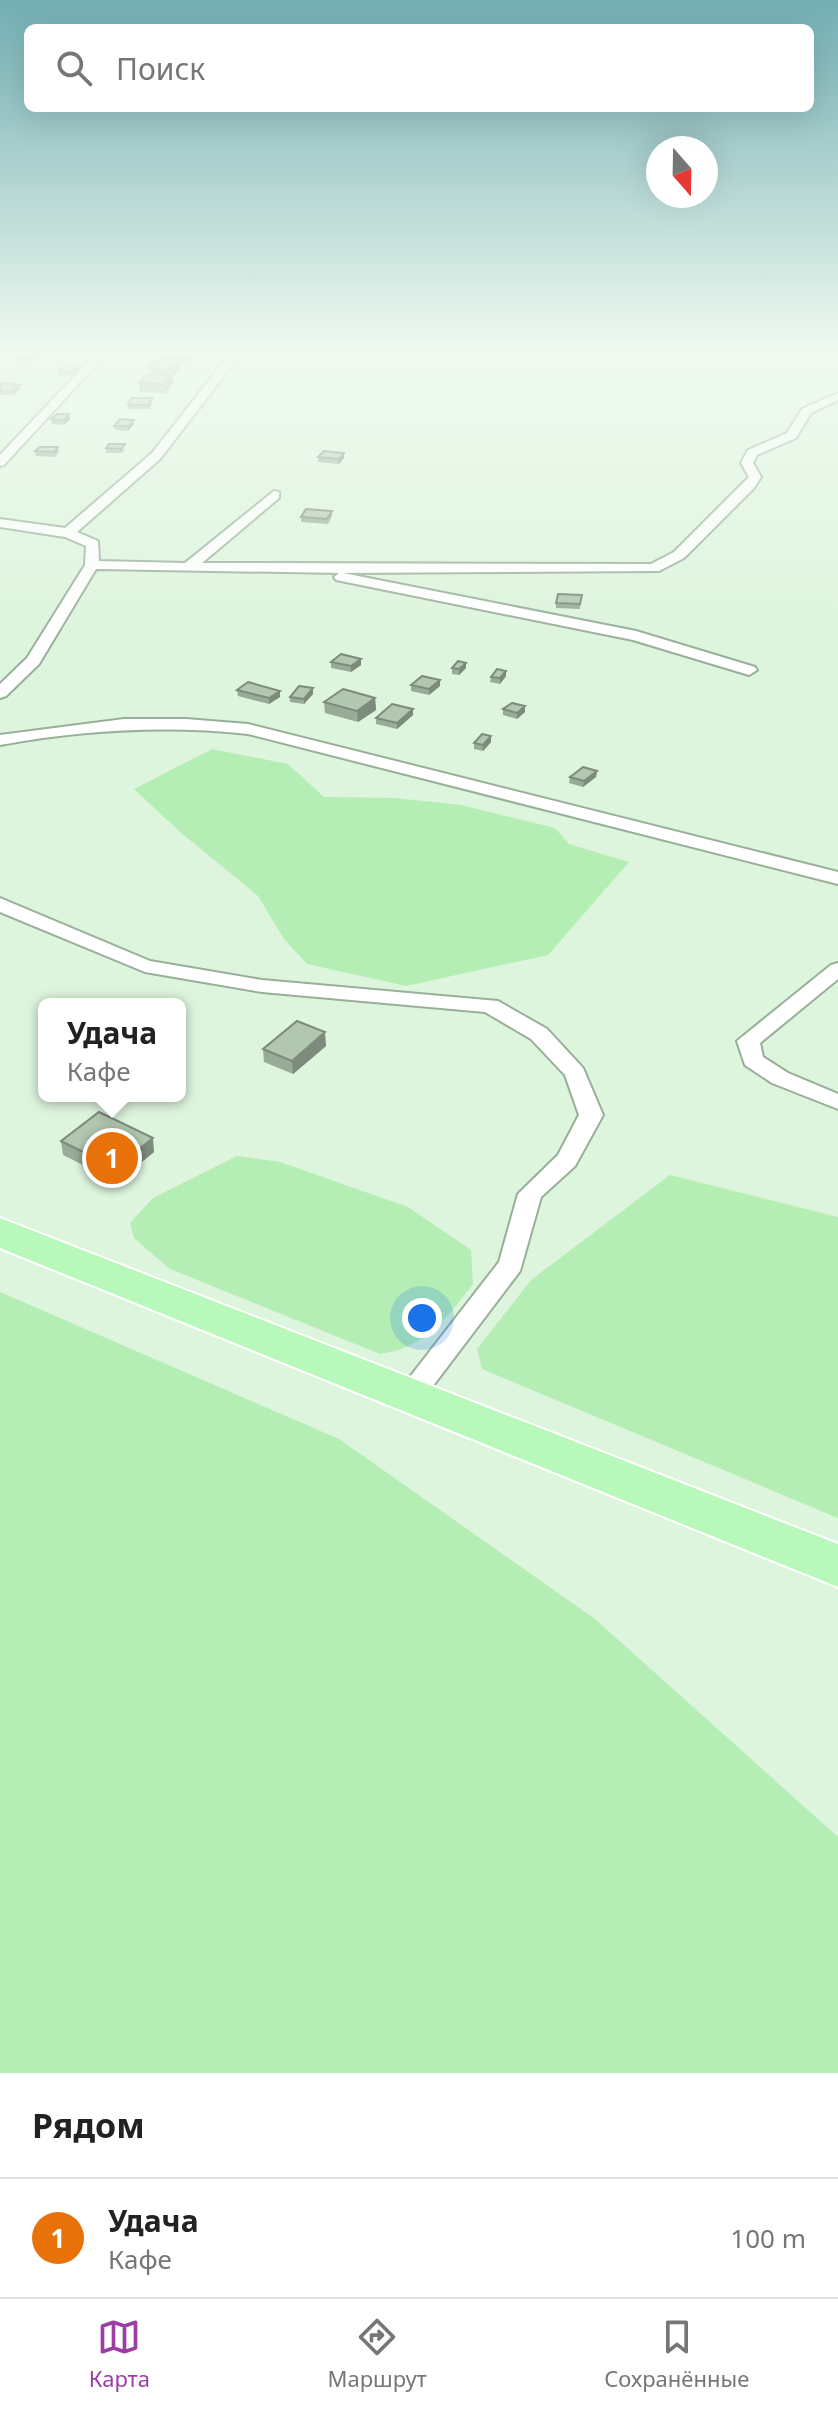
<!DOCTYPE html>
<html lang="ru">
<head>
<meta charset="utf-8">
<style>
	:root { --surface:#fff; --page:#f6f6f6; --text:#222; --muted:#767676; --line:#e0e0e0; --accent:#9d3da4 }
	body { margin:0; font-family:"Noto Sans",sans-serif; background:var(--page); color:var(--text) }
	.compass { position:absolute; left:646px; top:136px; width:72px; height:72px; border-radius:50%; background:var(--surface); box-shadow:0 8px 32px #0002; rotate:160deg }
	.you { position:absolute; left:422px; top:1318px; width:28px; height:28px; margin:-20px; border:6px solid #fff; border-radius:50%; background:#1a73e8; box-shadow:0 0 0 12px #1a73e833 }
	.badge { display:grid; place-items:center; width:52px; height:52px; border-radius:50%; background:var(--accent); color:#fff; font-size:26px; font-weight:700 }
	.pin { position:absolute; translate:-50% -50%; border:4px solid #fff; box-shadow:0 2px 8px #0006 }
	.popup { position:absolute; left:38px; top:998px; width:148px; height:104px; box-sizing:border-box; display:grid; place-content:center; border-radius:12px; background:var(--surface); filter:drop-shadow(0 2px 6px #0005); font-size:26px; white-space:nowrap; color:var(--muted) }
	.popup b { font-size:30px; color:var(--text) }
	.popup::after { content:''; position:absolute; left:50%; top:100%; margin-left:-16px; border:16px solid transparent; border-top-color:var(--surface) }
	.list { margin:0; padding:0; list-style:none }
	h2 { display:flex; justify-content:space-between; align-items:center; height:104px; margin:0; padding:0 32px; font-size:34px }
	h2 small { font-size:26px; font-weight:400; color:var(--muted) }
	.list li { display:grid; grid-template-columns:52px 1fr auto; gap:24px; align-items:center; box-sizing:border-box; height:120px; padding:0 32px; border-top:2px solid var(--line) }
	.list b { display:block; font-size:30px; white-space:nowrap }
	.list p { margin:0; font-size:26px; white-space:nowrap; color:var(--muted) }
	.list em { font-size:26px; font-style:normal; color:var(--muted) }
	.icon { flex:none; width:44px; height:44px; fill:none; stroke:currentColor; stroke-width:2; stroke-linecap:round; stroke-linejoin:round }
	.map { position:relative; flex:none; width:838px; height:2073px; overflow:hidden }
	.search { position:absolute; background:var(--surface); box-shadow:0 8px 32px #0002; left:24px; right:24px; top:24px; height:88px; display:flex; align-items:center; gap:20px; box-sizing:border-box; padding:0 28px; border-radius:12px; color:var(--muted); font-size:30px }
	.sheet { height:224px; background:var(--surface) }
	nav { display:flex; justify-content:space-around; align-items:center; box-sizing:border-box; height:112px; border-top:2px solid var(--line); background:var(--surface); font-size:22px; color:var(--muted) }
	nav a { display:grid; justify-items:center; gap:4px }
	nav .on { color:var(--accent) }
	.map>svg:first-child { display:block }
	.green { fill:#b5eeb5 }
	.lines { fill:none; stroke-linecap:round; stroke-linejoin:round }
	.street-casing { stroke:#99af99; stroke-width:4 }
	.primary-casing { stroke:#fff; stroke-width:4 }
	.street { fill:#fff; fill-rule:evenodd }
	.primary { fill:#b8f8bb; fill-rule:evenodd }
	.wall { fill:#98ab97 }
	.shaded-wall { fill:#7c8b7b }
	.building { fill:#b1c7b0; stroke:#7c8b7b; stroke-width:2 }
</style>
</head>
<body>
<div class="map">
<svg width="838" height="2073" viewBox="0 0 838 2073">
	<rect width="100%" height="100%" fill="#ddf4dd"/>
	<g class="green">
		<path d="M212,749L288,764L324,797L395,798L461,805L555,828L569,844L629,862L548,955L406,986L307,964L284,939L258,896L179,831L134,789Z"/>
		<path d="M237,1156L280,1162L408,1207L471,1250L473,1284C447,1318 425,1348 380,1354L170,1269L134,1238L130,1223L153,1198Z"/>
		<path d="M670,1175L838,1217V1518L482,1369L477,1349L531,1280Z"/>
		<path d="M0,1292L339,1439L595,1619L838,1837V2073H0Z"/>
	</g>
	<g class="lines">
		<g class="street-casing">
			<g id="street">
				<path d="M0,350H9L0,357Z"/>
				<path d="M99,350H110L4,465L0,466V455Z"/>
				<path d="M233,350H244L160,459L77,532L98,541L99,561L185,563L274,491L279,492V498L202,563L651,564L674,552L749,477L741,463L748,450L787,433L802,409L838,393V400L811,413L796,438L757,455L753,463L761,477L754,488L684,558L659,571L343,573L636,631L755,667L757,670L749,675L633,640L336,580L334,577L339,573L96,569L39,664L6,696L0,698V684L27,658L85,565L86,546L65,537L0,527V519L65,528L152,453Z"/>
				<path d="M124,719H186L248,724L838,872V884L248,734C164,725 83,730 0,745V735Z"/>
				<path d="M0,898L150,961L262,980L498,1001L547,1029L583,1068L603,1115L575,1166L541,1197L520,1271L420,1403L410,1406L400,1403L396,1395L499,1262L518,1194L558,1155L579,1115L565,1075L531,1039L485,1012L262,992L145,972L0,912Z"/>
				<path d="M838,963V979L760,1043L763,1057L788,1073L838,1094V1109L772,1083L745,1065L737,1041L831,965Z"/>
			</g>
		</g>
		<g class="primary-casing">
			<path id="primary" d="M0,1218L838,1544V1587L0,1248Z"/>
		</g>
		<use href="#street" class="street"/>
		<use href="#primary" class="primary"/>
	</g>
	<g class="wall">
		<path d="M19,350H48L47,352L23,351L39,356L33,361L13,360L12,356Z"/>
		<path d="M319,350H339L337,355L320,354Z"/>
		<path d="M191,353L192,357L189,363H179L180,368L172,377L173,383L165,393L140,392L139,383L149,374V368Z"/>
		<path d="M79,370L73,376H59V371Z"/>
		<path d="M0,384L20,385V389L13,395H0Z"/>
		<path d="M152,403L150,409H128V405Z"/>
		<path d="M51,419H70L64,425L52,424Z"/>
		<path d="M134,424L128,431L115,430L114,426Z"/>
		<path d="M58,447L59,452L55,457L36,456L35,451Z"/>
		<path d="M106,448L125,449L122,453H106Z"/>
		<path d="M318,457L344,458L339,464L318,462Z"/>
		<path d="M332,511V516L328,524L301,522V517Z"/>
		<path d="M582,595L580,609L556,608V603Z"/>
		<path d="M331,662L361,665L351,672L331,668Z"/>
		<path d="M452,668H466L459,675L452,674Z"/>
		<path d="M506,676L500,684L490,682L491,677Z"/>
		<path d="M411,685L440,686L429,695L411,691Z"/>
		<path d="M237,690L280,691V697L269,704L238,696Z"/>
		<path d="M313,694L304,704L290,702V697Z"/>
		<path d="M375,698L376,710L358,722L325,713L324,702Z"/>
		<path d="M413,709V715L397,729L376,724V718Z"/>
		<path d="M503,709L525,712L517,719L503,715Z"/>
		<path d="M491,742L483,751L474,749V743Z"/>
		<path d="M597,771L596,777L583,787L569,783L570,777Z"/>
		<path d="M326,1046L293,1074L264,1062L263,1049Z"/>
		<path d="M61,1141L154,1152L117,1182L63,1155Z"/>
	</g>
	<g class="shaded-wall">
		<path d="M38,351L39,356L33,361L32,357Z"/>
		<path d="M179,359L180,368L173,377L172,369Z"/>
		<path d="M78,366L79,370L73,376L72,372Z"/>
		<path d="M172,375L173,383L165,393L164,384Z"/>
		<path d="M20,385V389L13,395L12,391Z"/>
		<path d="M69,414L70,419L64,425V420Z"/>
		<path d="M134,420V424L128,431V426Z"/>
		<path d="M344,453V458L339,464V459Z"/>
		<path d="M361,659V665L351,672V666Z"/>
		<path d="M466,663V668L459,675V669Z"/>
		<path d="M506,671V676L500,684V678Z"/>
		<path d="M440,680V686L429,695V689Z"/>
		<path d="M313,688V694L304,704V699Z"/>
		<path d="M280,691V697L269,704V698Z"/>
		<path d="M375,698L376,710L358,722L357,711Z"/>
		<path d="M525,706V712L517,719V713Z"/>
		<path d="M413,709V715L397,729V723Z"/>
		<path d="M491,736V742L483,751V745Z"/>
		<path d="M597,771L596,777L583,787L584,781Z"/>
		<path d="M325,1032L326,1046L293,1074L292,1061Z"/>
		<path d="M153,1138L154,1152L117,1182L115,1168Z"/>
	</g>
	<g class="building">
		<path d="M19,350L38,351L32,357L12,356Z"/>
		<path d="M165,353H191L189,359H162Z"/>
		<path d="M155,359H179L172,369L149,368Z"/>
		<path d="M65,366H78L72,372L59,371Z"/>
		<path d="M147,374L172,375L164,384L139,383Z"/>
		<path d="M1,383L20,385L12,391L0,390Z"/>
		<path d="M131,398H152L149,405H128Z"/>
		<path d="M57,414H69L64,420L51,419Z"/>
		<path d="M120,419L134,420L128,426H114Z"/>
		<path d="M109,444H125L121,449L106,448Z"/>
		<path d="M40,447H58L54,452L35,451Z"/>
		<path d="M324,451L344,453L339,459L318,457Z"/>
		<path d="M306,509L332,511L327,519L301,517Z"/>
		<path d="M558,594L582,595L580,604L556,603Z"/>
		<path d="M341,654L361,659L351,666L331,662Z"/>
		<path d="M458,661L466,663L459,669L452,668Z"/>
		<path d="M497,669L506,671L500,678L491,677Z"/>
		<path d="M422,676L440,680L429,689L411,685Z"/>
		<path d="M248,682L280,691L269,698L237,690Z"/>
		<path d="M299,686L313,688L304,699L290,697Z"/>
		<path d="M343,689L375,698L357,711L324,702Z"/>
		<path d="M512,703L525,706L517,713L503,709Z"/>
		<path d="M392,704L413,709L397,723L376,718Z"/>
		<path d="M482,734L491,736L483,745L474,743Z"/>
		<path d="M583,767L597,771L584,781L570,777Z"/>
		<path d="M297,1021L325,1032L292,1061L263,1049Z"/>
		<path d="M99,1112L153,1138L115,1168L61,1141Z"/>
	</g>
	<linearGradient id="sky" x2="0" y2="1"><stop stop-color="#72aeb3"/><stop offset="0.55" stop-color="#f0faf0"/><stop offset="1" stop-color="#f0faf0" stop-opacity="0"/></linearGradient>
	<rect width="838" height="641" fill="url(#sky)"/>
</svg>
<svg class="compass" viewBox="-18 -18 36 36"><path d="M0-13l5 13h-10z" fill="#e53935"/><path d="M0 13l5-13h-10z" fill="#767676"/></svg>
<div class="you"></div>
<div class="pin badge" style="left:112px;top:1158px;background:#e8710a">1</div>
<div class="popup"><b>Удача</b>Кафе</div>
<div class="search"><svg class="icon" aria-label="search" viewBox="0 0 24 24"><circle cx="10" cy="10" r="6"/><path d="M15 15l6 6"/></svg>Поиск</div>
</div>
<section class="sheet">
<h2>Рядом<small></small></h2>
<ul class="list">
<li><span class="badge" style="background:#e8710a">1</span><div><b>Удача</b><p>Кафе</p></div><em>100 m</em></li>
</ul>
</section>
<nav>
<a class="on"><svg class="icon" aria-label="map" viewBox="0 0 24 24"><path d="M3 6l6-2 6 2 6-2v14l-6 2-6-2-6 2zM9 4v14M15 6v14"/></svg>Карта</a>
<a><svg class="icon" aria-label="directions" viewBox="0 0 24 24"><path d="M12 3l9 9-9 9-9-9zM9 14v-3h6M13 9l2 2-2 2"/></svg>Маршрут</a>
<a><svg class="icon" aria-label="saved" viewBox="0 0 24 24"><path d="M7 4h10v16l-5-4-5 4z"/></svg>Сохранённые</a>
</nav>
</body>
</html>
